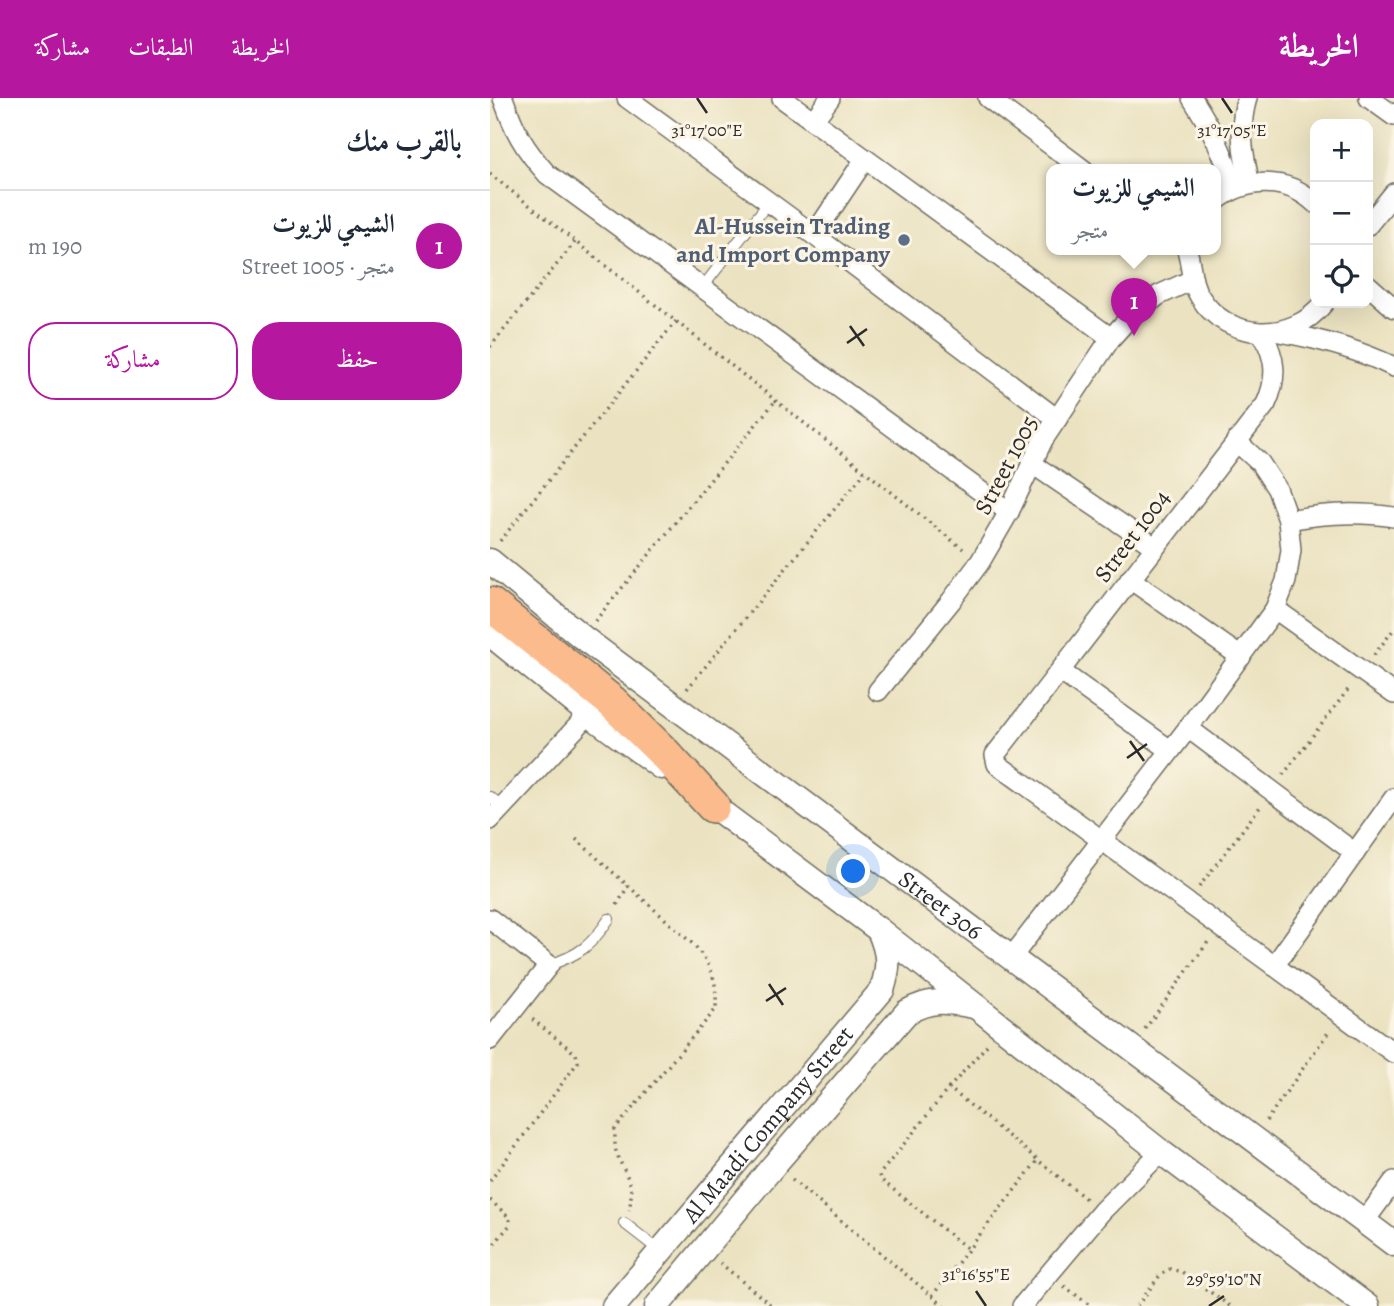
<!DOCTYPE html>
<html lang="ar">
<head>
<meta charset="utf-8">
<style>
	:root { --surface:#fff; --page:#f6f6f7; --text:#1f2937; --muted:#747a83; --line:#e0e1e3; --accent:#b5179e }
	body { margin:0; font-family:Alegreya,Amiri,serif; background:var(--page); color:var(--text); direction:rtl }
	.controls { position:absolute; right:21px; top:21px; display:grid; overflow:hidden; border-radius:14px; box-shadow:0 7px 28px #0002 }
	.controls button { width:63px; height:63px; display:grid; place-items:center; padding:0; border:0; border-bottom:2px solid var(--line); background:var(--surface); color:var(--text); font:35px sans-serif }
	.you { position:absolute; left:364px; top:774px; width:24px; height:24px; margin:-18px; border:5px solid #fff; border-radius:50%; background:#1a73e8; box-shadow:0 0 0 10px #1a73e833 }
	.badge { display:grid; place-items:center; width:46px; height:46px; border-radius:50%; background:var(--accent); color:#fff; font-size:23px; font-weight:700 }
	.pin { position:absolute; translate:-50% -58px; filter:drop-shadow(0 2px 4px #0008) }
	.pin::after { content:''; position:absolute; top:37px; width:24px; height:21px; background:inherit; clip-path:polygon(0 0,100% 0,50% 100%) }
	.popup { position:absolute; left:556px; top:66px; width:175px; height:91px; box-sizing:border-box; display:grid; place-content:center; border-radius:14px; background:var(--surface); filter:drop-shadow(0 2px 5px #0005); font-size:23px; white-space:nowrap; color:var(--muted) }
	.popup b { font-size:26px; color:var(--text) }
	.popup::after { content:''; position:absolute; left:50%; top:100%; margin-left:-14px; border:14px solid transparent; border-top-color:var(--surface) }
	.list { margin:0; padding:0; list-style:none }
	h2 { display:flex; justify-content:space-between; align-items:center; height:91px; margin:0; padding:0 28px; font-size:30px }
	h2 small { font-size:23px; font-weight:400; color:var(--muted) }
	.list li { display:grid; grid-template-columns:46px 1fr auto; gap:21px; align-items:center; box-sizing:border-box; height:112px; padding:0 28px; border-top:2px solid var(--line) }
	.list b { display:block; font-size:26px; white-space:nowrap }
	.list p { margin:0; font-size:23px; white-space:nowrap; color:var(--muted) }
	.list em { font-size:23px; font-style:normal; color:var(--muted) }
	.actions { display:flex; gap:14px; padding:21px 28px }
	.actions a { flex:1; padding:16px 0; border:2px solid var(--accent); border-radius:28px; text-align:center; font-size:24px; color:var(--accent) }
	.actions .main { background:var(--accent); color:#fff }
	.icon { flex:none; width:38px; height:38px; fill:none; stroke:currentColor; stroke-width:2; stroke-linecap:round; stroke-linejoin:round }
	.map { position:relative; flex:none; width:904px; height:1208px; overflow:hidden; direction:ltr }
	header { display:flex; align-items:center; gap:42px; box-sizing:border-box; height:98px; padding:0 35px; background:var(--accent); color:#fff }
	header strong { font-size:33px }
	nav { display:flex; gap:38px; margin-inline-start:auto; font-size:24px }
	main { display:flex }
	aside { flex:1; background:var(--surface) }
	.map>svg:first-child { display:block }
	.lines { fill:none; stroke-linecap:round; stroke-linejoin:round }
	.service-casing { stroke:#6e6b5f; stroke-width:12 }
	.minor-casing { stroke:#6e6b5f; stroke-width:22 }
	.tertiary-casing { stroke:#6e6b5f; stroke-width:27 }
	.trunk-casing { stroke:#6e6b5f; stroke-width:36 }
	.path { stroke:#6e6b5f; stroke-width:3.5; stroke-dasharray:2 5; stroke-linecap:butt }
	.service { stroke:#fff; stroke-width:10 }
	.minor { stroke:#fff; stroke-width:19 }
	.tertiary { stroke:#fff; stroke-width:24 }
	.trunk { stroke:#fbbb8c; stroke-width:33 }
	.ticks { fill:none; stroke:#2b2b2b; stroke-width:2.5 }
	.service-dot { fill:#5c6f8a; stroke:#fcf5e5; stroke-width:2.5 }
	.labels { text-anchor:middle; stroke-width:6; stroke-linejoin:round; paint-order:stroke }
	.service-label { font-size:24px; font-weight:bold; fill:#4e5e75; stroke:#fcf5e5; text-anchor:end }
	.street-label { font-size:24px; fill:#2b2b2b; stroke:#fcf5e5 }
	.ticks-label { font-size:18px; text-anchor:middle; fill:#2b2b2b; stroke:#fcf5e5; stroke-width:6; stroke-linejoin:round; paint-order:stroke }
</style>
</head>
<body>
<header>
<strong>الخريطة</strong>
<nav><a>الخريطة</a><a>الطبقات</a><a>مشاركة</a></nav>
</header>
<main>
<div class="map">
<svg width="904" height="1208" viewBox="0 0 904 1208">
	<rect width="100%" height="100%" fill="#fcf5e5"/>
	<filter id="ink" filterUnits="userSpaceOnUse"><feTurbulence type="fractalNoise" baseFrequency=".0143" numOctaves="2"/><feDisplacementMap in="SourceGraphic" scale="14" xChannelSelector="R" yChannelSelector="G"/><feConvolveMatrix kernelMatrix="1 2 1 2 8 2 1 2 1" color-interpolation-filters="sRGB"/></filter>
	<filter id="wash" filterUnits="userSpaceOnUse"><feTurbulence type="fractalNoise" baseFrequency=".00686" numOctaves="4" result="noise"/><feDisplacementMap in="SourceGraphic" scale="28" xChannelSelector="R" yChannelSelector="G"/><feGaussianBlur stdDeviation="1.57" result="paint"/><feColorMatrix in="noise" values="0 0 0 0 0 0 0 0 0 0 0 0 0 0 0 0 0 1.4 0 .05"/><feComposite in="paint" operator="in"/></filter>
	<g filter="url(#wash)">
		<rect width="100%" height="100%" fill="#eae2c0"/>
	</g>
	<g filter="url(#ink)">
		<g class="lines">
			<g class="service-casing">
				<g id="service">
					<path d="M212,190L279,104"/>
					<path d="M0,699L12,708"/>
					<path d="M59,867C89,857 101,848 119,821"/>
					<path d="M134,1125L170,1153"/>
				</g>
			</g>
			<g class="minor-casing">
				<g id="minor">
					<path d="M13,0C25,34 33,49 57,76L519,414"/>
					<path d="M137,0L324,137L567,321"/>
					<path d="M292,0L621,240"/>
					<path d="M498,0L594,72"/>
					<path d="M702,0C722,31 734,55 744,91"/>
					<path d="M757,0C748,30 753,56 760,86"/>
					<path d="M879,0L904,18"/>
					<path d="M323,23L340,0"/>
					<path d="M726,103C756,79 797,79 825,105"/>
					<path d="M878,127L904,95"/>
					<path d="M324,137L375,61"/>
					<path d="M697,152C702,168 700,184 710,199C737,243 802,246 834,205"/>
					<path d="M878,187L904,210"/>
					<path d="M789,234C830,241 867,251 904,269"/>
					<path d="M772,235C786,260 788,279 776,306L505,657L507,666L904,955"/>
					<path d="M541,365L665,449"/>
					<path d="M798,422C834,415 867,413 904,419"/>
					<path d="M640,481L751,559"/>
					<path d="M785,511L904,596"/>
					<path d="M570,573L680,652"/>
					<path d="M388,593L461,503L490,464L519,414L553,342L621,240L640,219L669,197L702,182"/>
					<path d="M698,630L865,755"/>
					<path d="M0,722L99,616"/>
					<path d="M0,821L59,867L0,942"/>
					<path d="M521,860L698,630L785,511L796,483L801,452L798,422L787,391L770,365L746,343"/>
					<path d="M784,868L904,700"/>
					<path d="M874,1124L904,1083"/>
					<path d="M532,1208L612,1113L671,1054"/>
				</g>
			</g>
			<g class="tertiary-casing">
				<g id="tertiary">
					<path id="s1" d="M0,463L92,539L904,1146"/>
					<path d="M0,536L99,616L171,669"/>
					<path d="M211,699L389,832L671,1054L877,1208"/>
					<path id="s2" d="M124,1208L392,892C400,867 399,856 389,832"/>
					<path d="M167,1208L284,1067L417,914C441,900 456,903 483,908"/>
				</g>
			</g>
			<g class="trunk-casing">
				<path id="trunk" d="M0,506L122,604L174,655L223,708"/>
			</g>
			<g class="path">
				<path d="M0,76L473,451"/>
				<path d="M0,249L85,144"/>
				<path d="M10,443L186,223"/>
				<path d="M105,523L286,302"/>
				<path d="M884,557L904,531"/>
				<path d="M197,591L375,374"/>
				<path d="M793,677L860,589"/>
				<path d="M86,741L205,848C223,871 227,882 226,911L125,1031C125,1040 124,1051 128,1059C137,1080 145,1086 139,1112"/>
				<path d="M709,789L770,709"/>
				<path d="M127,807L138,788"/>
				<path d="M655,931L718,844"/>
				<path d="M497,947L459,990L596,1101"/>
				<path d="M459,990L389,1077L390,1081L478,1151"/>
				<path d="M776,1023L840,932"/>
				<path d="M302,1082L454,1208"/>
				<path d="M0,1083L88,964L86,956L42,921"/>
				<path d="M0,1102L20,1120L19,1128L0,1151"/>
				<path d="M230,1165L282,1208"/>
				<path d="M574,1188L601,1208"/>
				<path d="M442,1198L548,1062"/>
				<path d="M647,1208L671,1176L680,1171L692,1174L740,1208"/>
			</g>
			<use href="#service" class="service"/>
			<use href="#minor" class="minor"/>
			<use href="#tertiary" class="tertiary"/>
			<use href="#trunk" class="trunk"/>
		</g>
	</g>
	<path class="ticks" d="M207,0L217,15M732,0L742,15M360,228L374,248M357,245L377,231M640,643L654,663M637,660L657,646M279,886L293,907M276,903L296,890M486,1193L496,1208M719,1208L734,1198"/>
	<circle class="service-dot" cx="414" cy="142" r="7"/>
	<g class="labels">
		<g class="service-label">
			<text x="400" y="136">Al-Hussein Trading<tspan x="400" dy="28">and Import Company</tspan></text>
		</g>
		<g class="street-label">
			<text transform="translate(516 367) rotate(-62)" y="8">Street 1005</text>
			<text transform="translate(642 438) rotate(-53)" y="8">Street 1004</text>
			<text dy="8" stroke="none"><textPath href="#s1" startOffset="567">Street 306</textPath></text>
			<text dy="8" stroke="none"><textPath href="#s2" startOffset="238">Al Maadi Company Street</textPath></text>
		</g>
	</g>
	<g class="ticks-label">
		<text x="217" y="38">31°17'00"E</text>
		<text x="742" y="38">31°17'05"E</text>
		<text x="486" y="1182">31°16'55"E</text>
		<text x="734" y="1187">29°59'10"N</text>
	</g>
</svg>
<div class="controls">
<button>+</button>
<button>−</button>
<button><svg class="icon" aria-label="locate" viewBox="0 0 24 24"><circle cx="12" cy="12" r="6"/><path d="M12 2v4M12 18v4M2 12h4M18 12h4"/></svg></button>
</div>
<div class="you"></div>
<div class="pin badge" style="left:644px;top:238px">1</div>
<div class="popup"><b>الشيمي للزيوت</b>متجر</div>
</div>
<aside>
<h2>بالقرب منك<small></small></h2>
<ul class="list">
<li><span class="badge">1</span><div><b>الشيمي للزيوت</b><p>متجر · Street 1005</p></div><em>190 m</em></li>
</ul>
<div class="actions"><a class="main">حفظ</a><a>مشاركة</a></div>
</aside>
</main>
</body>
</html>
